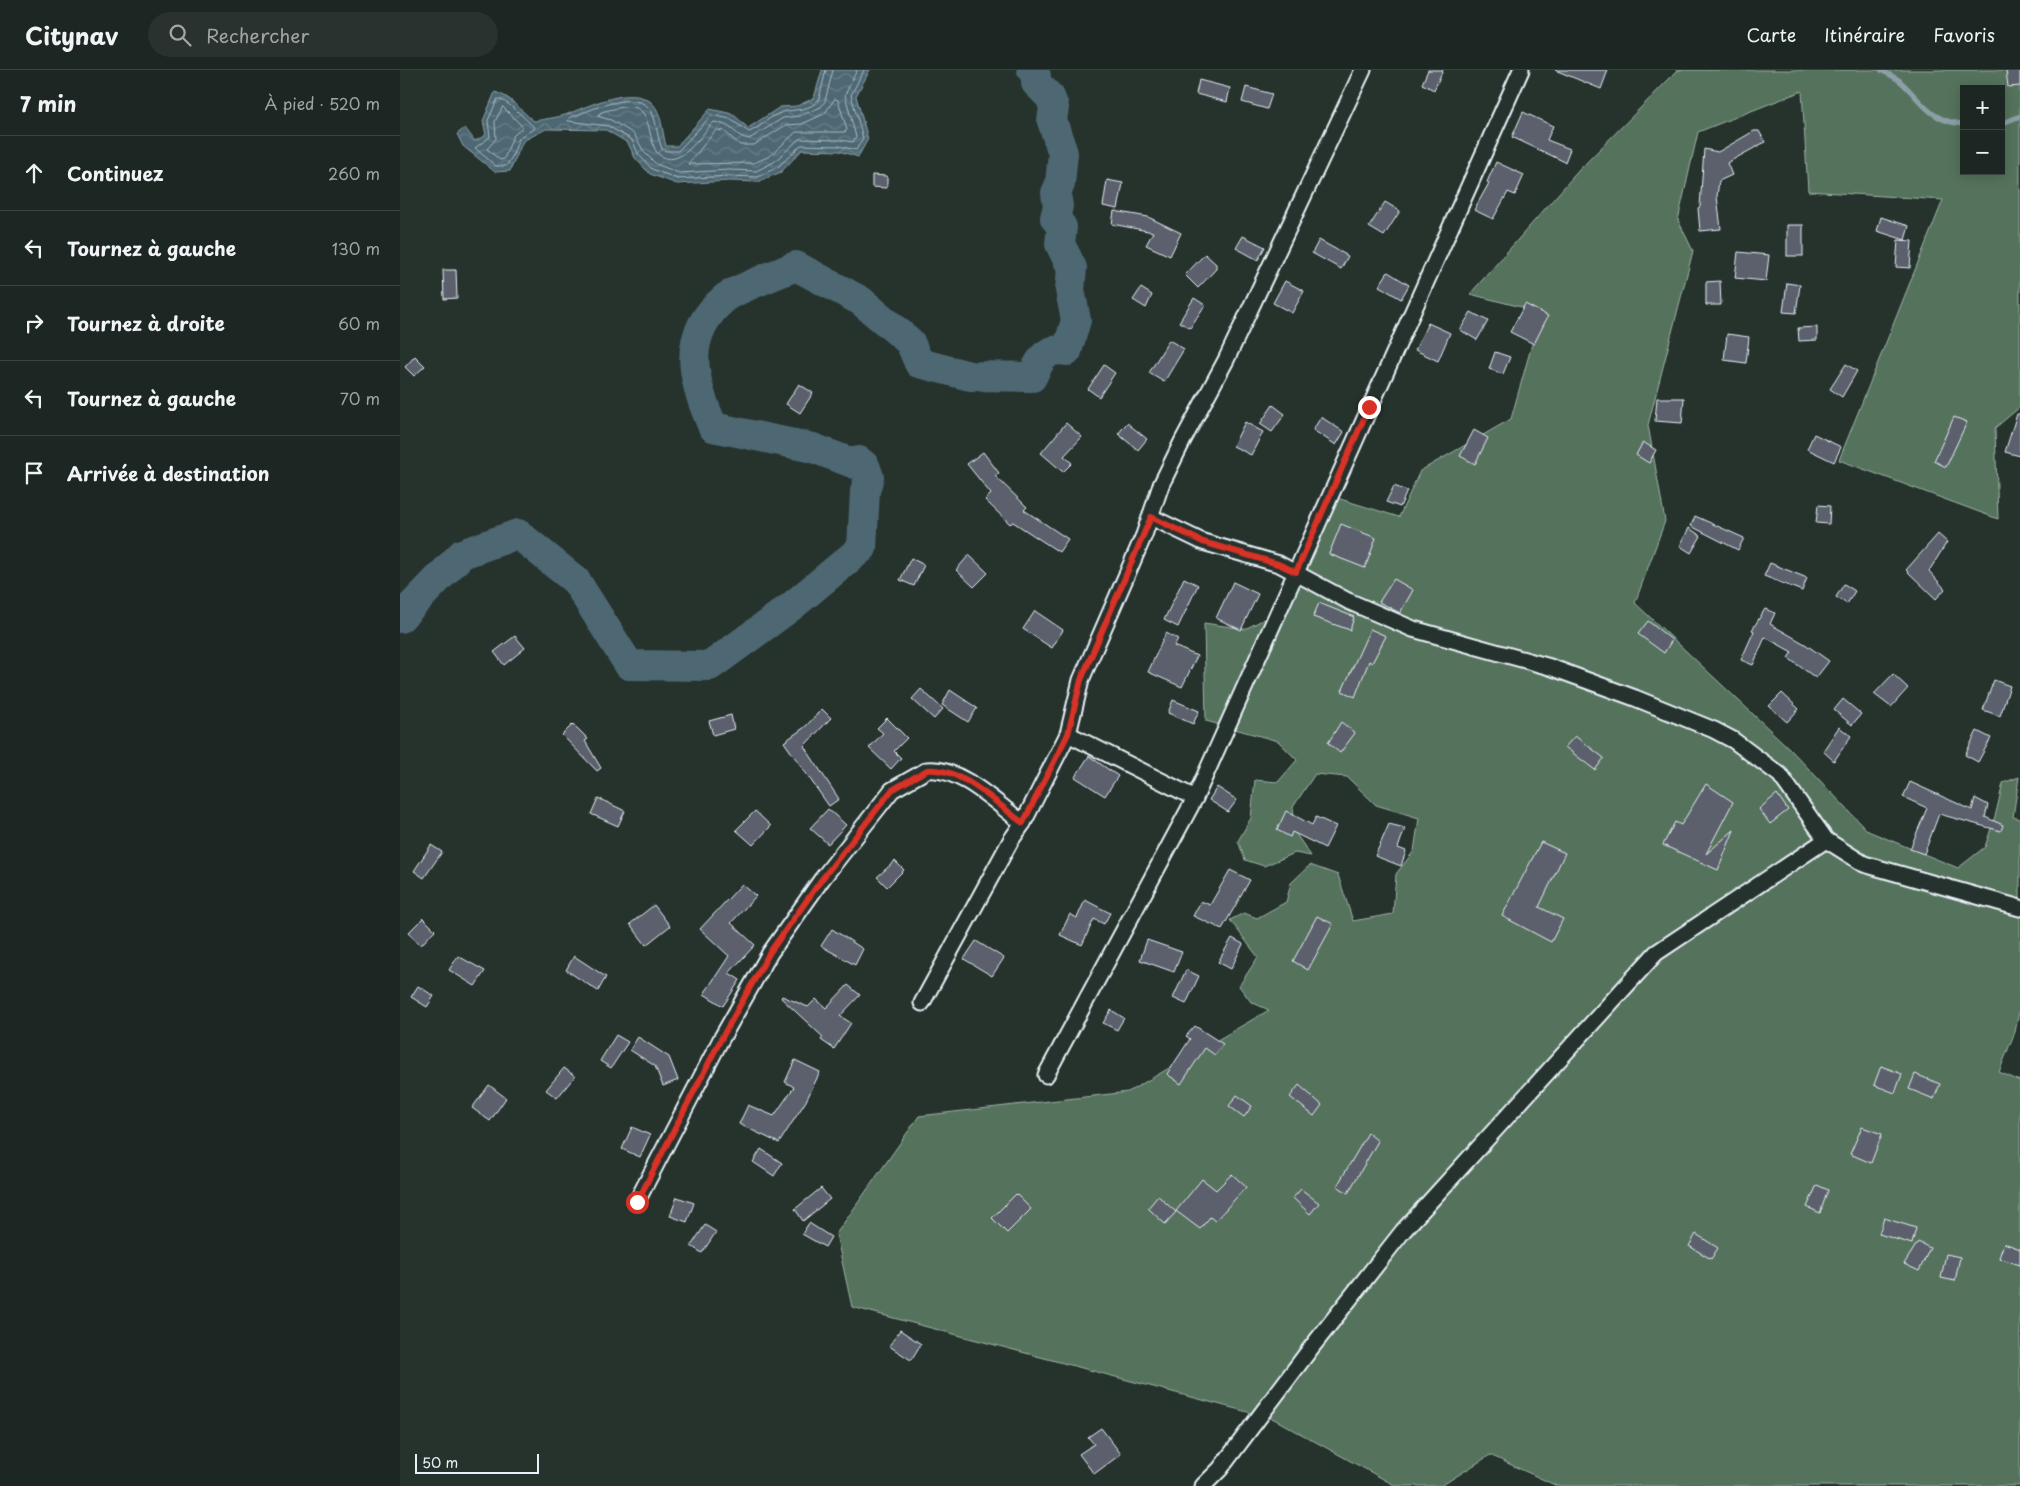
<!DOCTYPE html>
<html lang="fr">
<head>
<meta charset="utf-8">
<style>
	:root { --surface:#1c2622; --page:#29322f; --text:#f1f3f6; --muted:#a0a5a5; --line:#3a4340 }
	body { margin:0; font-family:"Playpen Sans",sans-serif; background:var(--page); color:var(--text) }
	.controls { position:absolute; right:15px; top:15px; display:grid; overflow:hidden; border-radius:0px; box-shadow:0 2px 12px #0003 }
	.controls button { width:45px; height:45px; display:grid; place-items:center; padding:0; border:0; border-bottom:1px solid var(--line); background:var(--surface); color:var(--text); font:25px sans-serif }
	.scale { position:absolute; left:15px; bottom:12px; width:124px; box-sizing:border-box; padding-left:5px; border:2px solid #e8f1f8; border-top:0; font-size:14px; line-height:18px; white-space:nowrap; color:#e8f1f8; -webkit-text-stroke:4px #26332d; paint-order:stroke }
	.stop { position:absolute; width:15px; height:15px; margin:-11px; border:4px solid #d93025; border-radius:50%; background:#fff }
	.stop.end { background:#d93025; border-color:#fff; box-shadow:0 1px 5px #0008 }
	.list { margin:0; padding:0; list-style:none }
	h2 { display:flex; justify-content:space-between; align-items:center; height:65px; margin:0; padding:0 20px; font-size:21px }
	h2 small { font-size:16px; font-weight:400; color:var(--muted) }
	.list li { display:grid; grid-template-columns:32px 1fr auto; gap:15px; align-items:center; box-sizing:border-box; height:75px; padding:0 20px; border-top:1px solid var(--line) }
	.list b { display:block; font-size:19px; white-space:nowrap }
	.list em { font-size:16px; font-style:normal; color:var(--muted) }
	.icon { flex:none; width:28px; height:28px; fill:none; stroke:currentColor; stroke-width:2; stroke-linecap:round; stroke-linejoin:round }
	.map { position:relative; flex:none; width:1620px; height:1416px; overflow:hidden }
	header { display:flex; align-items:center; gap:30px; box-sizing:border-box; height:70px; padding:0 25px; background:var(--surface); border-bottom:1px solid var(--line) }
	header strong { font-size:24px }
	nav { display:flex; gap:28px; margin-inline-start:auto; font-size:18px }
	.search { width:350px; height:45px; background:var(--page); display:flex; align-items:center; gap:12px; box-sizing:border-box; padding:0 18px; border-radius:28px; color:var(--muted); font-size:19px }
	main { display:flex }
	aside { flex:1; background:var(--surface) }
	.map>svg:first-child { display:block }
	.grass { fill:#55735b; stroke:#9eb2aa; fill-rule:evenodd }
	.water { fill:url(#water-waves); stroke:#8c9fa8 }
	.lines { fill:none; stroke-linecap:round; stroke-linejoin:round }
	.shore { stroke:#aabac3; stroke-width:1 }
	.stream { stroke:#8c9fa8; stroke-width:5 }
	.river { stroke:#4e6873; stroke-width:30 }
	.building { fill:#5b606d; stroke:#e8f1f8 }
	.street-casing { stroke:#e8f1f8; stroke-width:19 }
	.street { stroke:#26332d; stroke-width:15 }
	.route { stroke:#d93025; stroke-width:6 }
</style>
</head>
<body>
<header>
<strong>Citynav</strong>
<div class="search"><svg class="icon" aria-label="search" viewBox="0 0 24 24"><circle cx="10" cy="10" r="6"/><path d="M15 15l6 6"/></svg>Rechercher</div>
<nav><a>Carte</a><a>Itinéraire</a><a>Favoris</a></nav>
</header>
<main>
<aside>
<h2>7 min<small>À pied · 520 m</small></h2>
<ul class="list">
<li><svg class="icon" aria-label="ahead" viewBox="0 0 24 24"><path d="M12 20V5M6 11l6-6 6 6"/></svg><div><b>Continuez</b></div><em>260 m</em></li>
<li><svg class="icon" aria-label="left" viewBox="0 0 24 24"><path d="M17 20v-9H6M10 6l-5 5 5 5"/></svg><div><b>Tournez à gauche</b></div><em>130 m</em></li>
<li><svg class="icon" aria-label="right" viewBox="0 0 24 24"><path d="M7 20v-9h11M14 6l5 5-5 5"/></svg><div><b>Tournez à droite</b></div><em>60 m</em></li>
<li><svg class="icon" aria-label="left" viewBox="0 0 24 24"><path d="M17 20v-9H6M10 6l-5 5 5 5"/></svg><div><b>Tournez à gauche</b></div><em>70 m</em></li>
<li><svg class="icon" aria-label="arrive" viewBox="0 0 24 24"><path d="M6 21V4h12l-3 4 3 4H6"/></svg><div><b>Arrivée à destination</b></div></li>
</ul>
</aside>
<div class="map">
<svg width="1620" height="1416" viewBox="0 0 1620 1416">
	<defs>
		<pattern id="water-waves" width="16" height="10" patternUnits="userSpaceOnUse" patternTransform="scale(1.25)"><rect width="16" height="10" fill="#4e6873"/><path d="M0 5q4-4 8 0t8 0" fill="none" stroke="#687e88"/></pattern>
	</defs>
	<rect width="100%" height="100%" fill="#26332d"/>
	<filter id="ink" filterUnits="userSpaceOnUse"><feTurbulence type="fractalNoise" baseFrequency=".02" numOctaves="2"/><feDisplacementMap in="SourceGraphic" scale="10" xChannelSelector="R" yChannelSelector="G"/><feConvolveMatrix kernelMatrix="1 2 1 2 8 2 1 2 1" color-interpolation-filters="sRGB"/></filter>
	<g filter="url(#ink)">
		<path class="grass" d="M1278,0H1620V337L1595,358L1598,449L1439,390L1543,130L1408,121L1402,21L1298,62L1278,150L1293,181L1248,355L1265,451L1235,533L1389,678L1468,761L1558,798L1585,777L1596,743L1603,713L1619,707L1613,747L1620,749V937L1615,962L1599,1002L1620,1011V1416H1157L1090,1385L1041,1416H996L874,1349L452,1237L436,1164L519,1046L728,1022L869,940L851,932L839,916L858,887L830,850L844,843L857,848L886,832L891,813L910,795L938,805L953,851L993,844L996,804L1014,781L1019,748L976,735L947,707L915,704L893,737L896,764L911,786L895,783L864,796L845,790L838,771L851,748L855,710L878,712L897,690L878,671L806,651L804,553L845,559L886,538L937,428L999,447L1020,401L1111,349L1141,242L1070,224L1180,99ZM1564,19H1601V101H1564Z"/>
		<path class="water" d="M422,0H470L456,26L468,69L458,87L439,81L402,80L381,102L358,112L329,111L277,114L250,104L235,88L228,73L206,60L146,59L123,71L110,101L95,102L63,76L57,64L65,58L75,71L86,65L83,51L95,22C114,28 118,39 134,51C144,49 155,48 165,45C187,37 239,10 256,38C262,48 263,65 266,76H277L310,39L333,44L348,58L380,37L397,36L414,28Z"/>
		<g class="lines">
			<g class="shore">
				<path d="M426,0L419,29C411,41 395,39 383,42C370,45 360,58 349,62L330,49L312,45L278,81H266L262,79C257,68 257,53 252,42C238,16 187,42 169,48L168,51L208,56L232,70L239,85L252,99L278,109L329,106L357,107L378,97L401,75L439,76L456,80L463,68L451,25L464,0"/>
				<path d="M433,0L425,31L421,37L400,46L383,48L349,69C335,67 333,54 314,52C300,65 279,103 257,83C245,63 254,29 218,38C211,40 201,40 197,46L211,50L234,64L244,82L256,94L279,103L329,100L356,101L374,92L399,69L440,70L453,72L456,67L445,25L457,0"/>
				<path d="M98,29C108,30 126,50 135,58L119,68L112,87L106,96H96L75,78L90,67L88,51Z"/>
				<path d="M435,29L438,30L447,60L445,62H396L370,86L354,93L288,94L316,60L324,61L340,75H354L386,55L402,54L424,44Z"/>
				<path d="M103,37L123,57L113,66L104,89L100,90L87,79L96,69L95,52Z"/>
			</g>
			<g class="stream">
				<path d="M1481,0C1487,4 1496,7 1501,12C1522,31 1530,52 1564,54"/>
				<path d="M1601,54L1620,46"/>
			</g>
			<path class="river" d="M0,548L62,484L118,464L176,511L229,595L310,596L392,536L462,478L465,421L469,407L465,396L459,391L455,394L413,378L313,357C292,310 280,265 325,228C338,218 378,204 396,196L461,231L510,272L519,293L570,306L632,307C640,290 645,277 667,281L676,250L670,220L672,198L660,174L662,157L655,148L658,136L656,123L660,114L663,83L652,51L654,37L650,27L636,13V6L632,0"/>
		</g>
		<g class="building">
			<path d="M1028,0H1043L1034,20L1022,14Z"/>
			<path d="M1155,0H1208L1201,19Z"/>
			<path d="M1606,0H1620V16L1608,17Z"/>
			<path d="M799,10L830,18L827,32L796,24Z"/>
			<path d="M846,17L872,24L867,39L842,32Z"/>
			<path d="M1123,42L1153,56L1147,70L1170,79L1165,92L1112,67Z"/>
			<path d="M1354,61H1359L1365,72L1327,93L1332,105L1319,111L1317,126L1321,159L1300,161L1298,138L1300,137L1304,79L1318,82Z"/>
			<path d="M1096,92L1124,105L1115,125L1108,122L1093,149L1074,140L1089,113L1087,112Z"/>
			<path d="M472,105L487,106V118L472,117Z"/>
			<path d="M707,110L723,113L718,139L703,136Z"/>
			<path d="M985,132L1000,141L984,166L969,157Z"/>
			<path d="M714,141L748,147L781,163L770,186L746,175L753,162L712,154Z"/>
			<path d="M1481,147L1509,156L1505,170L1477,161Z"/>
			<rect x="1387" y="155" width="16" height="31"/>
			<path d="M843,166L865,177L858,190L836,178Z"/>
			<path d="M919,170L948,186L941,199L912,183Z"/>
			<path d="M1498,170L1512,171L1510,198L1496,197Z"/>
			<path d="M1338,182L1369,185L1366,211L1335,208Z"/>
			<path d="M805,184L816,194V199L798,218L785,205Z"/>
			<path d="M43,200H56L57,228L44,229Z"/>
			<path d="M988,202L1009,215L1001,229L979,216Z"/>
			<path d="M885,211L904,221L892,243L873,233Z"/>
			<path d="M1320,211L1321,235H1306V212Z"/>
			<path d="M1387,213L1400,215L1396,243L1383,242Z"/>
			<path d="M741,218L752,225L746,238L733,230Z"/>
			<path d="M794,228L805,235L790,258L779,252Z"/>
			<path d="M1125,234L1148,246L1134,274L1110,262Z"/>
			<path d="M1071,242L1088,251L1077,270L1060,260Z"/>
			<path d="M1028,253L1050,263L1038,291L1015,280Z"/>
			<path d="M1417,257V270L1399,271L1398,258Z"/>
			<path d="M1327,264L1349,267L1346,293L1324,290Z"/>
			<path d="M769,270L784,279L764,312L749,303Z"/>
			<path d="M1095,282L1110,287L1103,304L1089,299Z"/>
			<path d="M15,286L25,296L14,306L5,297Z"/>
			<path d="M1446,294L1457,301L1442,327L1430,319Z"/>
			<path d="M704,295L715,303L699,327L688,319Z"/>
			<path d="M399,314L413,323L400,343L386,334Z"/>
			<path d="M1257,328H1284L1282,353L1255,351Z"/>
			<path d="M873,335L885,344L872,362L860,354Z"/>
			<path d="M1617,344H1620V386L1605,382Z"/>
			<path d="M921,347L944,362L936,375L913,360Z"/>
			<path d="M1554,347L1567,352L1546,397L1534,391Z"/>
			<path d="M845,352L863,362L851,385L833,376Z"/>
			<path d="M666,353L682,367L664,386L672,393L663,402L641,383Z"/>
			<path d="M727,353L747,369L738,380L718,364Z"/>
			<path d="M1074,360L1088,368L1075,394L1060,386Z"/>
			<path d="M1414,364L1441,377L1434,392L1407,379Z"/>
			<path d="M1243,372L1256,380L1249,393L1236,385Z"/>
			<path d="M583,382L599,403L595,406L627,437L624,440L668,469L659,482L613,452L610,454L585,430L591,424L567,394Z"/>
			<path d="M994,416L1007,421L1000,437L986,432Z"/>
			<path d="M1418,435L1430,436L1429,454L1416,453Z"/>
			<path d="M1295,446L1344,468L1338,480L1291,456Z"/>
			<path d="M941,454L976,468L965,498L929,484Z"/>
			<path d="M1289,458L1301,466L1291,483L1280,476Z"/>
			<path d="M1538,464L1547,472L1529,501L1545,519L1536,529L1506,500Z"/>
			<path d="M569,485L588,503L574,517L556,500Z"/>
			<path d="M511,488L524,495L514,516L500,510Z"/>
			<path d="M1370,493L1407,508L1402,521L1364,506Z"/>
			<path d="M784,508L798,515L778,557L764,550Z"/>
			<path d="M994,509L1013,520L1000,543L979,532Z"/>
			<path d="M833,512L858,524L841,560L816,548Z"/>
			<path d="M1444,514L1455,521L1447,534L1436,527Z"/>
			<path d="M919,533L954,547L950,560L913,547Z"/>
			<path d="M1365,539L1375,543L1370,554L1405,574L1429,591L1416,608L1388,588L1392,582L1365,567L1353,595L1341,590L1354,561L1352,560Z"/>
			<path d="M635,541L663,560L652,578L623,559Z"/>
			<path d="M1248,551L1272,570L1264,583L1238,564Z"/>
			<path d="M970,559L986,566L972,593L969,591L955,627L942,621Z"/>
			<path d="M766,563L778,569L774,576L797,586L782,617L748,602Z"/>
			<path d="M115,566L125,578L104,595L94,582Z"/>
			<path d="M1493,604L1508,618L1491,637L1474,624Z"/>
			<path d="M1594,610L1610,616L1600,646L1583,640Z"/>
			<path d="M521,619L543,639L534,649L512,629Z"/>
			<path d="M550,620L577,638L568,652L542,635Z"/>
			<path d="M1382,623L1399,639L1387,652L1369,636Z"/>
			<path d="M1443,629L1461,644L1452,655L1434,640Z"/>
			<path d="M773,630L799,641L793,654L768,643Z"/>
			<path d="M422,639L431,648L404,676L439,729L429,736L384,672L405,657Z"/>
			<path d="M331,645L334,659L313,665L309,651Z"/>
			<path d="M487,648L507,668L494,681L501,688L491,699L469,678L483,663L477,658Z"/>
			<path d="M941,652L955,663L940,683L928,673Z"/>
			<path d="M173,654L188,669L185,671L201,698L197,701L162,665Z"/>
			<path d="M1439,657L1451,666L1434,691L1423,681Z"/>
			<path d="M1577,661L1591,668L1578,692L1565,685Z"/>
			<path d="M1175,666L1204,688L1195,700L1165,677Z"/>
			<path d="M689,686L718,706L705,726L675,707Z"/>
			<path d="M1510,712L1572,740L1575,728L1588,735L1585,747L1603,755L1601,761L1539,744L1524,784L1510,779L1527,738L1503,727Z"/>
			<path d="M1306,714L1333,732L1306,784L1334,760L1318,800L1263,775L1275,752L1281,755Z"/>
			<path d="M817,717L837,730L828,742L809,730Z"/>
			<path d="M1377,724L1388,740L1370,754L1359,739Z"/>
			<path d="M198,728L225,741L218,756L191,744Z"/>
			<path d="M428,739L446,755L428,774L410,758Z"/>
			<path d="M355,741L371,756L353,775L336,760Z"/>
			<path d="M886,741L912,755L916,747L936,756L925,778L892,762L890,767L877,760Z"/>
			<path d="M989,754L1005,758L998,778L1006,781L1001,796L975,786Z"/>
			<path d="M1141,772L1165,783L1139,837L1163,849L1151,872L1102,846Z"/>
			<path d="M31,775L42,782L24,808L14,801Z"/>
			<path d="M495,791L504,800L487,817L477,807Z"/>
			<path d="M830,800L850,810L822,859L793,846L801,831L810,835Z"/>
			<path d="M342,814L356,826L331,853L355,875L329,903L340,910L323,936L304,924L329,886L300,859Z"/>
			<path d="M685,830L710,843L704,854L694,849L682,875L660,865L670,844L677,848Z"/>
			<path d="M254,835L270,856L246,875L230,854Z"/>
			<path d="M917,846L933,854L908,900L893,891Z"/>
			<path d="M23,848L35,860L21,875L8,863Z"/>
			<path d="M432,859L463,879L455,895L421,876Z"/>
			<path d="M832,868L843,874L831,899L818,892Z"/>
			<path d="M747,870L782,882L774,902L740,890Z"/>
			<path d="M576,871L604,888L592,906L564,889Z"/>
			<path d="M58,886L85,901L75,916L49,900Z"/>
			<path d="M174,886L206,907L198,921L166,900Z"/>
			<path d="M786,900L799,906L786,934L773,928Z"/>
			<path d="M448,915L460,925L440,946L451,953L434,979L421,970L423,967L381,928L382,926L408,937L416,929L426,938Z"/>
			<path d="M18,916L34,926L27,937L11,927Z"/>
			<path d="M711,940L724,948L717,960L703,953Z"/>
			<path d="M795,956L823,974L815,985L805,978L781,1014L767,1004L790,969L786,966Z"/>
			<path d="M216,965L228,972L211,998L200,991Z"/>
			<path d="M238,967L269,987L278,1010L263,1016L255,996L230,980Z"/>
			<path d="M395,990L420,1002L406,1031L379,1073L339,1054L348,1035L374,1046L394,1017L385,1012Z"/>
			<path d="M1481,996L1502,1004L1495,1023L1474,1015Z"/>
			<path d="M164,998L175,1006L157,1028L146,1020Z"/>
			<path d="M1515,1004L1540,1014L1534,1029L1509,1019Z"/>
			<path d="M89,1015L106,1028L90,1051L72,1038Z"/>
			<path d="M899,1015L922,1035L914,1046L890,1027Z"/>
			<path d="M837,1025L852,1036L844,1047L829,1036Z"/>
			<path d="M232,1057L250,1065L240,1087L222,1079Z"/>
			<path d="M1462,1057L1482,1064L1471,1093L1450,1084Z"/>
			<path d="M968,1063L978,1071L948,1123L937,1116Z"/>
			<path d="M361,1079L382,1093L374,1106L353,1092Z"/>
			<path d="M832,1104L846,1117L815,1151L810,1147L800,1159L776,1141L802,1109L816,1120Z"/>
			<path d="M1417,1115L1428,1120L1420,1143L1407,1137Z"/>
			<path d="M421,1118L430,1129L403,1151L395,1139Z"/>
			<path d="M901,1119L919,1133L910,1144L893,1128Z"/>
			<path d="M616,1124L631,1139L607,1163L592,1148Z"/>
			<path d="M758,1126L776,1142L765,1154L748,1138Z"/>
			<path d="M277,1127L294,1133L287,1152L270,1146Z"/>
			<path d="M1484,1148L1516,1158L1512,1174L1479,1164Z"/>
			<path d="M409,1153L431,1167L425,1177L402,1164Z"/>
			<path d="M305,1155L316,1162L302,1183L291,1176Z"/>
			<path d="M1296,1164L1318,1178L1311,1189L1289,1176Z"/>
			<path d="M1518,1172L1530,1178L1519,1201L1504,1194Z"/>
			<path d="M1604,1173L1620,1179V1195L1599,1188Z"/>
			<path d="M1546,1184L1560,1187L1555,1211L1541,1208Z"/>
			<path d="M500,1260L521,1274L511,1290L489,1276Z"/>
			<path d="M701,1358L721,1384L694,1404L679,1384L694,1374L688,1367Z"/>
		</g>
		<g class="lines">
			<g class="street-casing">
				<g id="street">
					<path d="M751,447L803,472L879,494L948,531L1013,559L1150,597L1235,628L1314,660L1333,670L1380,705L1426,770L1464,794L1620,838"/>
					<path d="M668,664L795,728"/>
					<path d="M522,933L611,770L623,753L668,664L681,610L744,465L761,415L783,370L826,290L963,0"/>
					<path d="M646,1005L795,728L1121,0"/>
					<path d="M237,1131L320,971L370,883L422,809L492,720L527,700C560,696 598,735 623,753"/>
					<path d="M803,1416L820,1399L911,1278L1003,1161L1256,883L1426,770"/>
				</g>
			</g>
			<use href="#street" class="street"/>
		</g>
	</g>
	<g class="lines" filter="url(#ink)">
		<path class="route" d="M237,1132L320,971L370,882L422,809L492,720L527,700C560,696 598,735 623,753L668,664L681,610L751,447L803,472L878,494L896,502L969,337"/>
	</g>
</svg>
<div class="controls">
<button>+</button>
<button>−</button>
</div>
<div class="scale">50 m</div>
<div class="stop" style="left:237px;top:1132px"></div>
<div class="stop end" style="left:969px;top:337px"></div>
</div>
</main>
</body>
</html>
